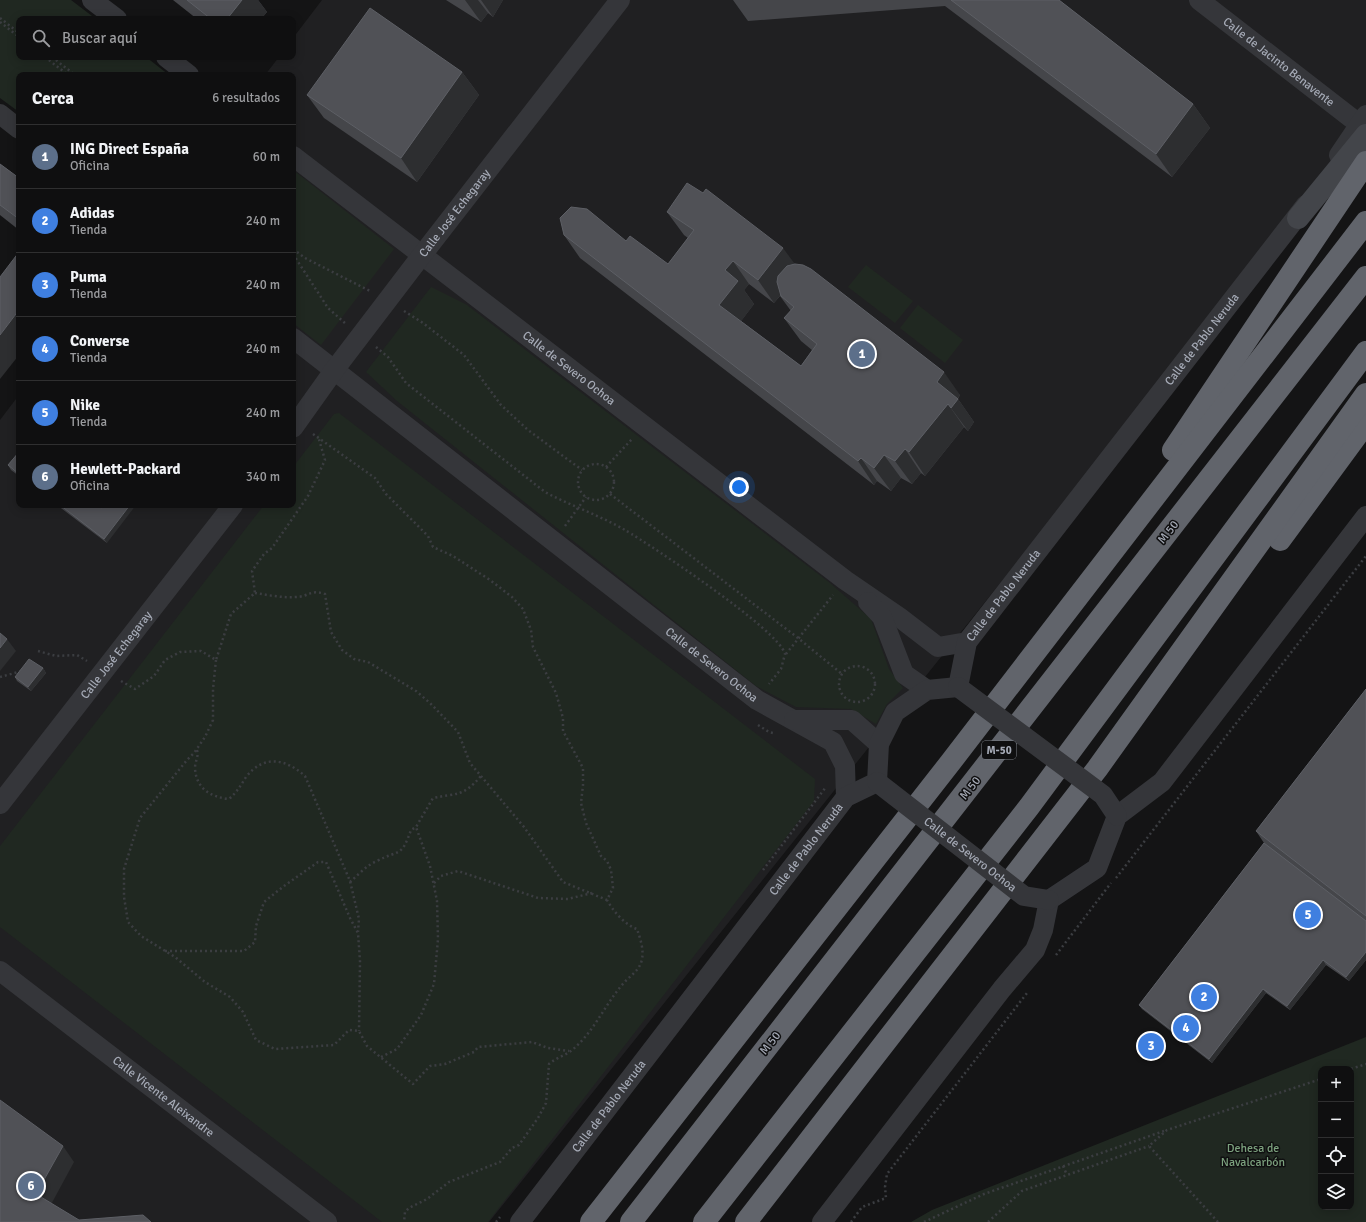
<!DOCTYPE html>
<html lang="es">
<head>
<meta charset="utf-8">
<style>
	:root { --surface:#0f0f10; --page:#1d1d1e; --text:#f1f3f6; --muted:#9b9c9f; --line:#2f2f30; --accent:#1a73e8 }
	body { margin:0; font-family:Signika,sans-serif; background:var(--page); color:var(--text) }
	.controls { position:absolute; right:12px; bottom:12px; display:grid; overflow:hidden; border-radius:8px; box-shadow:0 2px 10px #0003 }
	.controls button { width:36px; height:36px; display:grid; place-items:center; padding:0; border:0; border-bottom:1px solid var(--line); background:var(--surface); color:var(--text); font:20px sans-serif }
	.you { position:absolute; left:739px; top:487px; width:14px; height:14px; margin:-10px; border:3px solid #fff; border-radius:50%; background:#1a73e8; box-shadow:0 0 0 6px #1a73e833 }
	.badge { display:grid; place-items:center; width:26px; height:26px; border-radius:50%; background:var(--accent); color:#fff; font-size:13px; font-weight:700 }
	.pin { position:absolute; translate:-50% -50%; border:2px solid #fff; box-shadow:0 1px 4px #0006 }
	.list { margin:0; padding:0; list-style:none }
	h2 { display:flex; justify-content:space-between; align-items:center; height:52px; margin:0; padding:0 16px; font-size:17px }
	h2 small { font-size:13px; font-weight:400; color:var(--muted) }
	.list li { display:grid; grid-template-columns:26px 1fr auto; gap:12px; align-items:center; box-sizing:border-box; height:64px; padding:0 16px; border-top:1px solid var(--line) }
	.list b { display:block; font-size:15px; white-space:nowrap }
	.list p { margin:0; font-size:13px; white-space:nowrap; color:var(--muted) }
	.list em { font-size:13px; font-style:normal; color:var(--muted) }
	.icon { flex:none; width:22px; height:22px; fill:none; stroke:currentColor; stroke-width:2; stroke-linecap:round; stroke-linejoin:round }
	.map { position:relative; flex:none; width:1366px; height:1222px; overflow:hidden }
	.search { position:absolute; background:var(--surface); box-shadow:0 2px 10px #0003; left:16px; top:16px; width:280px; height:44px; display:flex; align-items:center; gap:10px; box-sizing:border-box; padding:0 14px; border-radius:8px; color:var(--muted); font-size:15px }
	.panel { position:absolute; background:var(--surface); box-shadow:0 2px 10px #0003; left:16px; top:72px; width:280px; height:436px; border-radius:8px }
	.map>svg:first-child { display:block }
	.built { fill:#202022 }
	.green { fill:#202821; fill-rule:evenodd }
	.lines { fill:none; stroke-linecap:round; stroke-linejoin:round }
	.path { stroke:#3b3d41; stroke-width:2.5; stroke-dasharray:2 3; stroke-linecap:butt }
	.street { stroke:#35363a; stroke-width:20 }
	.secondary { stroke:#43454a; stroke-width:22 }
	.highway { stroke:#61646b; stroke-width:22 }
	.street-bridge { stroke:#35363a; stroke-width:20 }
	.wall { fill:#45464a; fill-rule:evenodd }
	.shaded-wall { fill:#2d2e30 }
	.building { fill:#505156; stroke:#5d5f65 }
	.labels { text-anchor:middle; stroke-width:3; stroke-linejoin:round; paint-order:stroke }
	.shield { fill:#0f0f10; stroke:#787c84; stroke-width:1 }
	.shield-label { font-size:11px; font-weight:bold; fill:#a5aab6 }
	.street-label { font-size:12px; fill:#a5aab6; stroke:#0f0f10 }
	.park-label { font-size:12px; fill:#7ca17e; stroke:#0f0f10 }
</style>
</head>
<body>
<div class="map">
<svg width="1366" height="1222" viewBox="0 0 1366 1222">
	<rect width="100%" height="100%" fill="#141415"/>
	<path class="built" d="M322,0H1366V118L1293,217L489,1222H0V420L19,395V505H293V75H265L279,57H293V38Z"/>
	<g class="green">
		<path d="M0,0H71L96,19H19V57H146L169,75H19V112L0,98Z"/>
		<path d="M293,170L394,249L321,345L293,323Z"/>
		<path d="M866,265L913,301L895,323L848,287Z"/>
		<path d="M431,287L467,305L830,583L871,619L889,669L903,688L887,704L876,724L851,709L796,707L756,686L397,401L366,372Z"/>
		<path d="M918,305L963,340L945,363L900,328Z"/>
		<path d="M339,413L815,779L814,801L488,1222H382L0,927V846L264,505H293V467L334,414Z"/>
		<path d="M1366,1037V1222H911L932,1210ZM1321,1069H1351V1207H1321Z"/>
	</g>
	<g class="lines">
		<g class="path">
			<path d="M0,18L19,33"/>
			<path d="M0,22L19,37"/>
			<path d="M45,57L68,75"/>
			<path d="M52,57L75,75"/>
			<path d="M293,249L305,258L370,291"/>
			<path d="M293,254L328,308L346,324"/>
			<path d="M404,311L423,323L464,355L501,405L528,430L582,470"/>
			<path d="M376,347L388,357L406,383L545,492C571,506 599,515 625,530C652,546 779,630 785,654L781,669L769,684"/>
			<path d="M313,434L375,478L386,494L428,536L433,547L453,556L490,580L512,597L523,609L531,630L533,647L556,693L563,718V731L583,768V785L581,803L586,823L601,856L607,861L611,870L613,888L607,900C613,911 625,925 637,929C640,938 644,949 642,959C640,971 629,976 622,985C604,1006 594,1032 572,1050C565,1056 557,1057 549,1064L546,1103L538,1118L519,1145L512,1148L500,1162L449,1182L427,1199L409,1208L405,1212L404,1222"/>
			<circle cx="596" cy="482" r="18"/>
			<path d="M606,467L632,439"/>
			<path d="M610,494L798,638L842,674"/>
			<path d="M565,526L586,497"/>
			<path d="M255,593C268,595 282,598 295,597C309,597 310,589 325,594L331,632L342,650L354,659L368,662L416,691L430,703L458,732L470,763L524,827L563,882L607,900"/>
			<path d="M38,651L56,656L77,655L87,661"/>
			<path d="M786,654L833,595"/>
			<path d="M216,660L213,689V720L205,737L194,753L187,760L140,818L124,869V897L128,922L141,936L175,957L205,982L230,997L243,1012L256,1040L275,1049L334,1045L349,1030L359,1031L367,1046L413,1084L430,1066L445,1064L474,1052L478,1047L532,1042L548,1048L569,1051"/>
			<circle cx="857" cy="684" r="18"/>
			<path d="M0,677L22,671"/>
			<path d="M121,681L135,689L154,676L165,660L180,652L201,651L216,660L231,614L255,593L252,571L264,554L272,548L308,496L325,460L318,436"/>
			<path d="M758,725L769,732L773,733"/>
			<path d="M197,750C199,757 195,761 195,768C196,789 211,797 229,799C237,792 241,785 246,777C264,754 286,759 305,776L350,881L359,919L358,932"/>
			<path d="M763,870L826,787"/>
			<path d="M1116,878L1366,556"/>
			<path d="M350,882C358,875 367,865 377,861C400,849 401,858 411,830L416,827L433,798C457,793 463,797 481,776"/>
			<path d="M434,883L441,876L458,871L538,898L568,899L592,893"/>
			<path d="M165,951H244L255,942L256,926L264,902L284,886L318,862H326L350,918L358,933L360,961L359,1031"/>
			<path d="M1056,955L1111,883"/>
			<path d="M381,1057L397,1049L421,1015L434,984L438,939L437,901L430,866L416,827"/>
			<path d="M1351,1069L1366,1064"/>
			<path d="M1063,1166L1067,1175"/>
			<path d="M496,1222L500,1217"/>
			<path d="M851,1222L862,1207L886,1198L885,1187L887,1174L1027,993"/>
			<path d="M924,1222L984,1194L1164,1131"/>
			<path d="M988,1222L1022,1191L1149,1146"/>
			<path d="M1218,1222L1149,1146L1167,1130L1321,1079"/>
		</g>
		<g class="street">
			<path d="M92,0L117,19"/>
			<path id="s1" d="M1199,0L1359,124"/>
			<path d="M166,57L189,75"/>
			<path d="M0,114L19,129"/>
			<path d="M1339,155L1366,115"/>
			<path id="s2" d="M293,156L845,580L899,617L938,647L967,642"/>
			<path id="s3" d="M293,338L757,700L833,742L845,766L846,797"/>
			<path id="s4" d="M293,428L335,369L422,255L620,0"/>
			<path d="M868,602L882,617L904,674L927,690"/>
			<path d="M794,720H852L879,744"/>
			<path id="s5" d="M0,804L233,505"/>
			<path id="s6" d="M0,971L327,1222"/>
			<path id="s7" d="M520,1222L846,797L877,782L879,744L895,712L927,690L958,687L967,642L1306,205"/>
			<path d="M822,1222L1002,989L1035,950L1043,930L1049,900L1097,868L1117,816L1162,782L1366,516"/>
		</g>
		<path class="secondary" d="M1298,218L1366,135"/>
		<g class="highway">
			<path d="M1173,450L1366,162"/>
			<path d="M1280,540L1366,423"/>
			<path d="M591,1222L950,763L1366,222"/>
			<path d="M631,1222L1366,277"/>
			<path d="M704,1222L1029,807L1366,352"/>
			<path d="M746,1222L1097,769L1366,394"/>
		</g>
		<g class="street-bridge">
			<path d="M958,687L1103,795L1117,816"/>
			<path id="s8" d="M877,782L1024,896L1049,900"/>
		</g>
	</g>
	<g class="wall">
		<path d="M173,0H258L267,12L261,19H197Z"/>
		<path d="M446,0H503L493,17L488,13L481,22Z"/>
		<path d="M733,0H1059L1193,104L1210,128L1172,177L945,6L748,21Z"/>
		<path d="M462,72L479,95L417,182L324,118L307,95Z"/>
		<path d="M0,164L19,178V230L0,215Z"/>
		<path d="M667,212L795,264L960,395L958,399L974,422L968,431L964,427L925,476L921,473L912,484L901,478L891,491L877,481L874,485L580,258L564,235L668,264L688,238L684,235ZM749,284L774,303L780,296L791,311L784,318L801,341L812,350L801,366L741,321L754,304L744,290Z"/>
		<path d="M19,452V476L11,470L8,465Z"/>
		<path d="M57,505H97L107,543Z"/>
		<path d="M43,668L46,673L31,691L17,681L15,677Z"/>
		<path d="M1366,689V960L1349,981L1326,965L1290,1010L1266,993L1212,1063L1142,1009L1139,1005L1264,843L1256,831Z"/>
	</g>
	<g class="shaded-wall">
		<path d="M242,0H258L267,12L261,19H227Z"/>
		<path d="M465,0H478L488,13L481,22Z"/>
		<path d="M481,0H503L493,17Z"/>
		<path d="M462,72L479,95L417,182L401,158Z"/>
		<path d="M1193,104L1210,128L1172,177L1156,154Z"/>
		<path d="M783,248L800,271L774,303L758,280Z"/>
		<path d="M733,261L749,284L744,290L754,304L736,328L719,305L725,270Z"/>
		<path d="M19,310V355L0,379V335Z"/>
		<path d="M944,372L960,395L953,405L937,382Z"/>
		<path d="M958,399L974,422L968,431L951,408Z"/>
		<path d="M948,404L964,427L925,476L909,452Z"/>
		<path d="M905,449L921,473L912,484L895,461Z"/>
		<path d="M884,455L901,478L891,491L874,468Z"/>
		<path d="M861,458L877,481L874,485L858,461Z"/>
		<path d="M130,505H136L107,543L104,539Z"/>
		<path d="M7,639L16,651L0,671V648Z"/>
		<path d="M43,668L46,673L31,691L28,687Z"/>
		<path d="M1366,952V960L1349,981L1346,977Z"/>
		<path d="M1323,960L1326,965L1290,1010L1287,1006Z"/>
		<path d="M1263,989L1266,993L1212,1063L1209,1059Z"/>
		<path d="M63,1146L74,1162L48,1210L36,1194Z"/>
	</g>
	<g class="building">
		<path d="M187,0H242L227,19H211Z"/>
		<path d="M951,0H1059L1193,104L1156,154Z"/>
		<path d="M370,8L462,72L401,158L307,95Z"/>
		<path d="M0,164L19,178V219L0,205Z"/>
		<path d="M687,183L703,193L706,189L783,248L758,280L733,261L725,270L738,281L719,305L801,366L817,344L784,318L794,307L781,296L777,282L778,276L787,266L795,264L803,265L811,269L944,372L937,382L958,399L951,408L948,404L909,452L905,449L895,461L884,455L874,468L861,458L858,461L564,235L560,218L571,207L587,209L626,241L630,236L668,264L694,230L667,212Z"/>
		<path d="M19,252V310L0,335V277Z"/>
		<path d="M19,452V474L8,465Z"/>
		<path d="M60,505H97L102,508L104,505H130L104,539Z"/>
		<path d="M0,633L7,639L0,648Z"/>
		<path d="M29,659L43,668L28,687L15,677Z"/>
		<path d="M1366,689V916L1256,831Z"/>
		<path d="M1264,843L1366,921V952L1346,977L1323,960L1287,1006L1263,989L1209,1059L1139,1005Z"/>
		<path d="M0,1100L63,1146L36,1194L79,1220L143,1215L151,1222H0Z"/>
	</g>
	<g class="labels">
		<rect class="shield" x="982" y="741" width="34" height="18" rx="3"/>
		<g class="shield-label">
			<text x="999" y="754">M-50</text>
		</g>
		<g class="street-label">
			<text dy="4" stroke="none"><textPath href="#s1" startOffset="101">Calle de Jacinto Benavente</textPath></text>
			<text dy="4" stroke="none"><textPath href="#s4" startOffset="269">Calle José Echegaray</textPath></text>
			<text dy="4" stroke="none"><textPath href="#s7" startOffset="1143">Calle de Pablo Neruda</textPath></text>
			<text dy="4" stroke="none"><textPath href="#s2" startOffset="348">Calle de Severo Ochoa</textPath></text>
			<text transform="translate(1168 532) rotate(-52)" y="4">M 50</text>
			<text dy="4" stroke="none"><textPath href="#s7" startOffset="819">Calle de Pablo Neruda</textPath></text>
			<text dy="4" stroke="none"><textPath href="#s5" startOffset="189">Calle José Echegaray</textPath></text>
			<text dy="4" stroke="none"><textPath href="#s3" startOffset="531">Calle de Severo Ochoa</textPath></text>
			<text transform="translate(970 788) rotate(-52)" y="4">M 50</text>
			<text dy="4" stroke="none"><textPath href="#s7" startOffset="470">Calle de Pablo Neruda</textPath></text>
			<text dy="4" stroke="none"><textPath href="#s8" startOffset="118">Calle de Severo Ochoa</textPath></text>
			<text transform="translate(770 1043) rotate(-52)" y="4">M 50</text>
			<text dy="4" stroke="none"><textPath href="#s6" startOffset="206">Calle Vicente Aleixandre</textPath></text>
			<text dy="4" stroke="none"><textPath href="#s7" startOffset="146">Calle de Pablo Neruda</textPath></text>
		</g>
		<g class="park-label">
			<text x="1253" y="1152">Dehesa de<tspan x="1253" dy="14">Navalcarbón</tspan></text>
		</g>
	</g>
</svg>
<div class="controls">
<button>+</button>
<button>−</button>
<button><svg class="icon" aria-label="locate" viewBox="0 0 24 24"><circle cx="12" cy="12" r="6"/><path d="M12 2v4M12 18v4M2 12h4M18 12h4"/></svg></button>
<button><svg class="icon" aria-label="layers" viewBox="0 0 24 24"><path d="M12 4l9 5-9 5-9-5zM3 14l9 5 9-5"/></svg></button>
</div>
<div class="you"></div>
<div class="pin badge" style="left:862px;top:354px;background:#5c6f8a">1</div>
<div class="pin badge" style="left:1204px;top:997px;background:#3f7fe0">2</div>
<div class="pin badge" style="left:1151px;top:1046px;background:#3f7fe0">3</div>
<div class="pin badge" style="left:1186px;top:1028px;background:#3f7fe0">4</div>
<div class="pin badge" style="left:1308px;top:915px;background:#3f7fe0">5</div>
<div class="pin badge" style="left:31px;top:1186px;background:#5c6f8a">6</div>
<div class="search"><svg class="icon" aria-label="search" viewBox="0 0 24 24"><circle cx="10" cy="10" r="6"/><path d="M15 15l6 6"/></svg>Buscar aquí</div>
<section class="panel">
<h2>Cerca<small>6 resultados</small></h2>
<ul class="list">
<li><span class="badge" style="background:#5c6f8a">1</span><div><b>ING Direct España</b><p>Oficina</p></div><em>60 m</em></li>
<li><span class="badge" style="background:#3f7fe0">2</span><div><b>Adidas</b><p>Tienda</p></div><em>240 m</em></li>
<li><span class="badge" style="background:#3f7fe0">3</span><div><b>Puma</b><p>Tienda</p></div><em>240 m</em></li>
<li><span class="badge" style="background:#3f7fe0">4</span><div><b>Converse</b><p>Tienda</p></div><em>240 m</em></li>
<li><span class="badge" style="background:#3f7fe0">5</span><div><b>Nike</b><p>Tienda</p></div><em>240 m</em></li>
<li><span class="badge" style="background:#5c6f8a">6</span><div><b>Hewlett-Packard</b><p>Oficina</p></div><em>340 m</em></li>
</ul>
</section>
</div>
</body>
</html>
